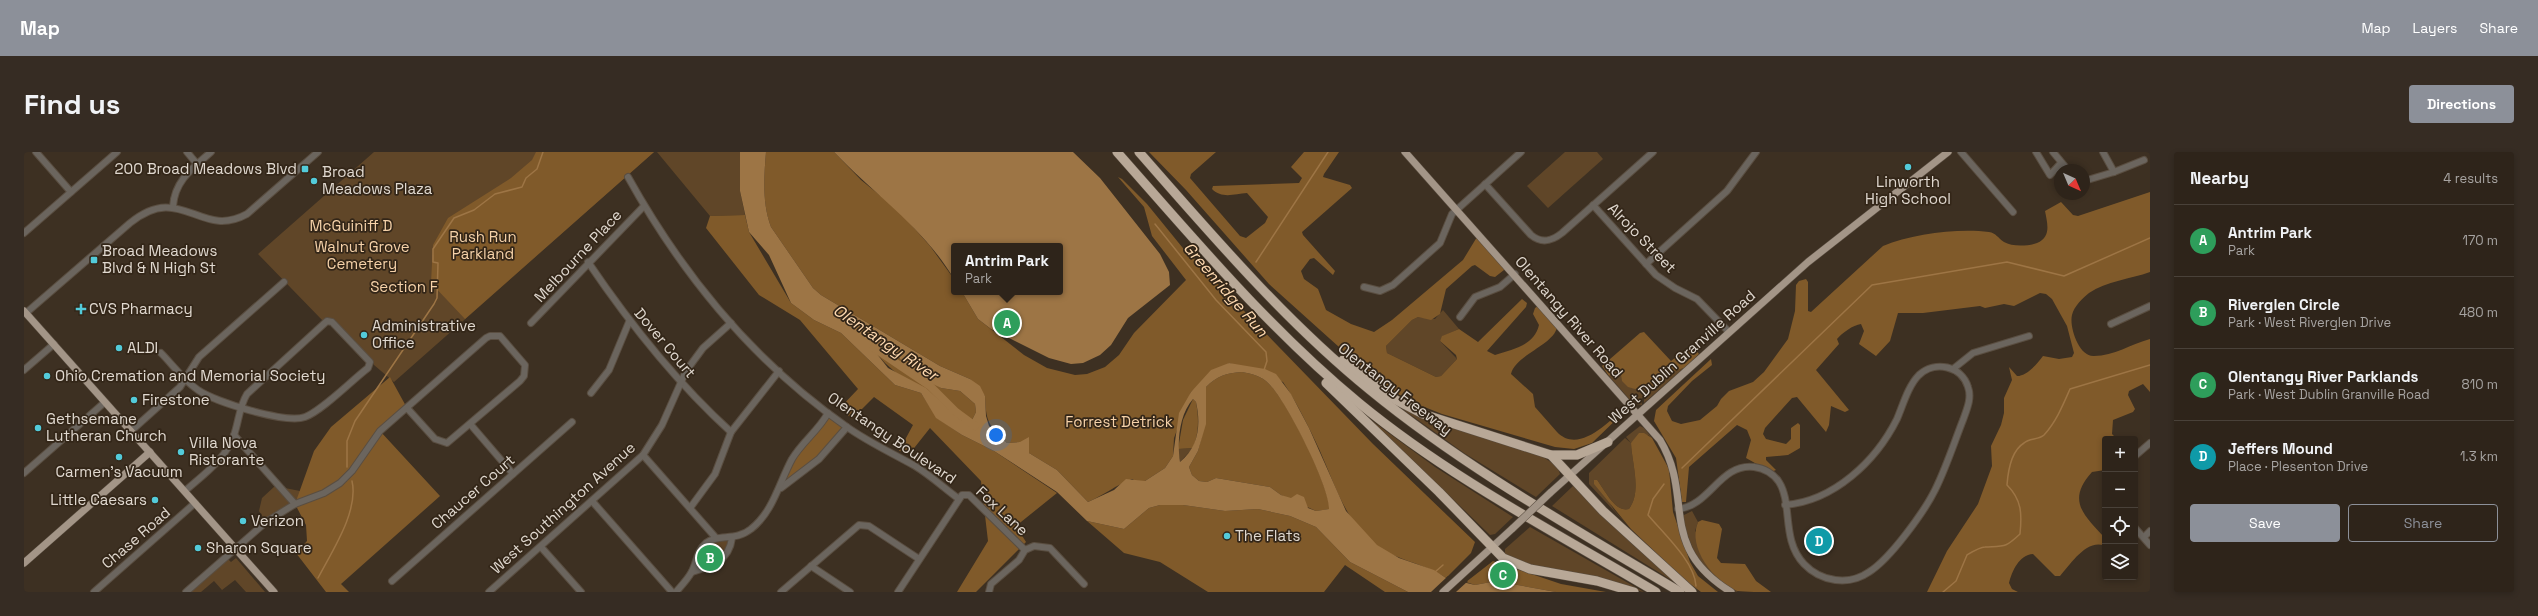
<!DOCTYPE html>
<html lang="en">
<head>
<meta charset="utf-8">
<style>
	:root { --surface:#2e241a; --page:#362c23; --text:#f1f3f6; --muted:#a7a4a2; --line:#494139; --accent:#8c9099 }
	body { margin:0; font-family:"Space Grotesk",sans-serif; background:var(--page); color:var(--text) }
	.controls { position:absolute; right:12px; bottom:12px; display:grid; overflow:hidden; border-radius:4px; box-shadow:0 2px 6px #0003 }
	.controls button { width:36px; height:36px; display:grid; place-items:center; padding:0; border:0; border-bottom:1px solid var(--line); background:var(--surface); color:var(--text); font:20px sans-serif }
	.compass { position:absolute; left:2030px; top:12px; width:36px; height:36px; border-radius:50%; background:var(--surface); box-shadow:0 2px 6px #0003; rotate:136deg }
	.you { position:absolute; left:972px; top:283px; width:14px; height:14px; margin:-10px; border:3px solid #fff; border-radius:50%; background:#1a73e8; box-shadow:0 0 0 6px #1a73e833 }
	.badge { display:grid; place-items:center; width:26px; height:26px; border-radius:50%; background:var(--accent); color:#fff; font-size:13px; font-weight:700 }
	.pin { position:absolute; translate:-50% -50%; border:2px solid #fff; box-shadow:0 1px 4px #0006 }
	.popup { position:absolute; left:927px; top:91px; width:112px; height:52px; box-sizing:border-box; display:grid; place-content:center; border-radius:4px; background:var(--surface); filter:drop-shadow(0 1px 3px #0005); font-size:13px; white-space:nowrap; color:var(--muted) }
	.popup b { font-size:15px; color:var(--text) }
	.popup::after { content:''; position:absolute; left:50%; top:100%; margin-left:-8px; border:8px solid transparent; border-top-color:var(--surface) }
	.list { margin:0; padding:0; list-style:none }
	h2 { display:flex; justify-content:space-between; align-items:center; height:52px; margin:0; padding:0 16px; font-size:17px }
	h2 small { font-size:13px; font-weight:400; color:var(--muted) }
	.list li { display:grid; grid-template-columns:26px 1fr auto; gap:12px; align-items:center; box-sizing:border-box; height:72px; padding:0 16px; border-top:1px solid var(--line) }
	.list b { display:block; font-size:15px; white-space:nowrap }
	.list p { margin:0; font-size:13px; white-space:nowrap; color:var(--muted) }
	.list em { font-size:13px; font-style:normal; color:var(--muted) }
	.actions { display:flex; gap:8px; padding:12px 16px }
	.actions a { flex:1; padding:9px 0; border:1px solid var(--accent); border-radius:4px; text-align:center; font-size:14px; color:var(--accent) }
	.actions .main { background:var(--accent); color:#fff }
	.icon { flex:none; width:22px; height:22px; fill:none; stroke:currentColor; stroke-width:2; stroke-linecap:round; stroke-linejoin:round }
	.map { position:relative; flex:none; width:2126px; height:440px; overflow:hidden; border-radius:4px }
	header { display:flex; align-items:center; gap:24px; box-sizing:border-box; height:56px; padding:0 20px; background:var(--accent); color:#fff }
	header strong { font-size:19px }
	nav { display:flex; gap:22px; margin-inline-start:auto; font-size:14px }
	.intro { display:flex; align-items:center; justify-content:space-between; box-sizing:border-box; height:96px; padding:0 24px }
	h1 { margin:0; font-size:28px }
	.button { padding:10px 18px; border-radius:4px; background:var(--accent); color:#fff; font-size:14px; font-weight:700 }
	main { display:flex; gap:24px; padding:0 24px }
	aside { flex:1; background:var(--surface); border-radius:4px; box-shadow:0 2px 6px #0003 }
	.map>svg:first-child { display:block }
	.green { fill:#604628 }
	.forest { fill:#805a2a }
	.water { fill:#9d7545; fill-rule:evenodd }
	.pier { fill:#3d3022 }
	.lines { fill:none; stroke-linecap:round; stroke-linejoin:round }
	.stream { stroke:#9d7545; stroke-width:1.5 }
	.river { stroke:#9d7545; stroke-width:8 }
	.minor-casing { stroke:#5a4e41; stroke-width:8 }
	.major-casing { stroke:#5a4e41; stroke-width:8 }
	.highway-casing { stroke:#5a4e41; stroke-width:10 }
	.minor { stroke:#6b655e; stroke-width:6 }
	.major { stroke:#a39587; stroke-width:7 }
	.highway { stroke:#b8a897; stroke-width:9 }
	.major-bridge-casing { stroke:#5a4e41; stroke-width:8; stroke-linecap:butt }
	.major-bridge { stroke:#a39587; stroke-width:7 }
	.poi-dot { fill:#53cbda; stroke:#332618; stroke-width:1.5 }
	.labels { text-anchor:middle; stroke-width:3.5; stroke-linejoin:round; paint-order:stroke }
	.poi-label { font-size:15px; fill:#e0d8cf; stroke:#332618; text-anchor:start }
	.park-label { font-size:15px; fill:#f6d2a9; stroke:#332618 }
	.street-label { font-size:15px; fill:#e0d8cf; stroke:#332618 }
	.water-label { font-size:16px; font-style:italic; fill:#fed9b0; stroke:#332618 }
</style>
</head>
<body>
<header>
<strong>Map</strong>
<nav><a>Map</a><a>Layers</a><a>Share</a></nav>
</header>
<div class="intro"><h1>Find us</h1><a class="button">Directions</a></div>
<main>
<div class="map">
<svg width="2126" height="440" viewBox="0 0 2126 440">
	<rect width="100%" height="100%" fill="#3d3022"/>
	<g class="green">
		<path d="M350,0H630L370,230L350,213L348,208L308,167L303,166L299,169L234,102Z"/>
		<path d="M633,0H716V39L721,63L686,64Z"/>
		<path d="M1541,0H1573L1579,7L1524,56L1503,34Z"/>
		<path d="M1419,158L1435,177L1419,184L1416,189L1433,207L1417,224L1412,225L1363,201L1362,194L1388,168L1394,165L1411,167Z"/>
		<path d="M1660,216L1620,251V246L1649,219Z"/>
		<path d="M1594,218L1611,237L1628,236L1617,247L1618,253L1611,252L1607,249L1585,224Z"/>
		<path d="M1379,254L1519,305L1533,314L1536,322L1512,345L1440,301L1377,256Z"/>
		<path d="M1347,268L1411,315L1489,365L1471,382L1466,383Z"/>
		<path d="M1616,274L1620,276L1628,286L1624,283L1607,291C1608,312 1618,339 1605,357C1591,361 1581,338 1573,328L1590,358L1607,377L1565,332V321L1601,286L1607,291L1602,285Z"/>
		<path d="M1169,296L1156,310L1154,297Z"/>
		<path d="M251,334L276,339L280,344L240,367L235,359L238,346Z"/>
		<path d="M1549,334H1552L1607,391L1652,431L1528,354Z"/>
		<path d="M1668,359L1674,370L1671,379L1700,431L1714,440C1709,440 1703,435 1698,431C1673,411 1666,394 1658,364Z"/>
		<path d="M1506,375L1620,440L1518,418L1481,403V397Z"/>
		<path d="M692,386H708L704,402L668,420L675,398Z"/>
		<path d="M212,406L241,440H222L211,428L198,438L190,429L177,440H166L204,407L207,410Z"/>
	</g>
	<g class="forest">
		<path d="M512,0H630L441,167L407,131L409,93L424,66L487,26L508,8Z"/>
		<path d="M742,0H810L837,28L874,58L906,94L930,127V140H938L954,167L1000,203L1023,216L1051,223L1063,222L1081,215L1095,203L1110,181L1162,128L1128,84L1120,55L1094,25L1098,27L1123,52L1167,106L1173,107L1190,128L1349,292L1451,390L1447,401L1422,426C1400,411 1374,409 1353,394C1322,371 1311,333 1296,299C1285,275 1273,251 1259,230L1205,211L1167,240L1150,286L1149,304L1141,316L1121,329L1114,330L1108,327C1092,333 1080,343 1064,350L1033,318L1005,301L996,290L983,291C964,273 962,270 961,244L946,227L916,214L797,143L789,136L747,75C738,51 740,25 742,0Z"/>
		<path d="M1125,0H1192L1167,22L1166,26L1216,84L1222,86L1241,71L1244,65L1223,41C1210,42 1198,47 1188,37L1189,34L1275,31L1278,26L1267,15L1280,0H1315L1300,22L1299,25L1326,33L1328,36L1278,80L1279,83L1311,119L1309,123L1290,106L1286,107L1277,119L1280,127L1294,137L1302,158L1327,172L1350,180L1368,168L1439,108L1453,85L1480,113V118L1471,125L1466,124L1451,113L1448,114L1422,137L1416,162L1407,168L1394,165L1388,168L1362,194L1363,201L1412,225L1417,224L1433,207L1432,203L1416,189L1418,184L1435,177L1454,190L1498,147L1503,151L1502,155L1463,199L1471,203C1489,197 1510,194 1515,173L1509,162L1511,156L1514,154L1533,175C1530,193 1491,203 1487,222L1509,242L1511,255L1533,280C1554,302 1584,271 1599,257L1600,260L1568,291L1550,297L1531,295L1418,262L1388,250L1364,236L1325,204L1245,132L1162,38Z"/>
		<path d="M2126,40V120C2107,127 2082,129 2065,141C2059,146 2050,154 2048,163C2045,175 2055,205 2070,204C2090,204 2107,192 2126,187V240L2119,232L2105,239L2104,243L2111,257L2109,260L2089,268L2088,282L2093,287H2081V318L2068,320C2042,349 2060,363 2081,386V394C2063,386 2046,413 2036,424H2031L2009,402C1995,403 1988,419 1985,431L1988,437L1994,440H1903L1923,399L1954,352L1968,314L1967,294L1977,273L1980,261V246L1988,228L1985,215L1993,224C2003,224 2013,212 2019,204L2035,207L2048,205L2050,201L2043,174L2028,147L2022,142L2016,141L1990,154L1980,152L1961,156L1956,154L1899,161H1874L1866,189L1852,204L1835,192L1840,179L1837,172C1829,173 1818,181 1813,187L1815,192L1792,218L1825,258L1821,260L1807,254L1805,273L1802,280L1773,245L1768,246L1741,276L1739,282L1742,287L1762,292L1767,287V276L1774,271L1776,273V296L1764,303L1742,305V308L1752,318L1747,320L1722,306L1727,288L1723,278L1713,273L1665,315L1662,350H1658L1652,306L1630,269L1632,258L1687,207L1688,213L1668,229L1644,254L1643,259L1648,269L1657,272L1676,268L1693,254L1697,247L1705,239L1729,230L1740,220L1764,187L1771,159L1772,133L1775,129L1782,127L1784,130V159L1787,160L1859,94C1888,82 1934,76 1965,80C1972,81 1974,86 1980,90C1988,95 2005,94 2013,91C2028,85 2023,70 2021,59L2037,50L2049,63L2054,64Z"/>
		<path d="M721,63L725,80L767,151L790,168L817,181L871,233L897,241L913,266L938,283L970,299L1033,341L992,374L1002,390L952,440H933L964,389L957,329L906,276L887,300L875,299L889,273L850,245L828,267L816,256L834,237L776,168L735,143L682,76L686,64Z"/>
		<path d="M1620,180L1647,209L1665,195L1668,194L1675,202L1660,216L1647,220L1628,236L1611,237L1604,235L1598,229L1597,222L1594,218L1585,224L1578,214L1616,181Z"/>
		<path d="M865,200L874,204L883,217L917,236L936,239L951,252L952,260L948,268L938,269C911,246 874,228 853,202Z"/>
		<path d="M1218,220C1228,222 1238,224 1245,232C1264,250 1304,331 1306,357L1292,359L1257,343L1246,335L1192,326L1183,330L1175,329L1168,323L1165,315L1174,299L1181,272L1182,235C1193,224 1202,221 1218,220Z"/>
		<path d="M366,225L383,256L356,279L416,344L317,432L325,440H302L272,401L283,389L282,373L271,352L290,299L307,275Z"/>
		<path d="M1169,247L1172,250C1175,266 1175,281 1169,296L1154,297L1159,268Z"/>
		<path d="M804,261L823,275L795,307L755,337L769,306Z"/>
		<path d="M1615,281H1620L1628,286L1645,317L1649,360L1666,410L1674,424L1694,440H1677L1661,428L1607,377L1570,332V328H1573C1581,338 1591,361 1605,357C1618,339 1608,312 1607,291Z"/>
		<path d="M1136,353H1159L1201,359L1234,357L1266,364L1292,375L1326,410L1384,440H1361L1321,413L1300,440H1184L1136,410L1100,401L1063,369L1100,377L1125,356Z"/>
		<path d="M1678,368L1695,372L1698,377L1693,406L1697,411L1721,412L1732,429L1747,440C1738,440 1722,440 1713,439C1690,429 1663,396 1674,370Z"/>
		<path d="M1469,409L1537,432L1582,440H1532L1472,429L1451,433L1442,430Z"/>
	</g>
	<g class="water">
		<path d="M716,0H742C740,25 738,51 747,75L789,136L797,143L916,214L946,227L956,234L961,244L962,264L965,274L983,291L996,290L1005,285V301L1033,318L1064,350L1090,338L1102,327L1121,329L1141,316L1149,304L1155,261L1167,240L1187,218L1205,211L1241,217L1252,222L1267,242L1285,276L1322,359L1353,393L1375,406L1410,418L1422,426L1451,433L1472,429L1532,440H1384L1326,410L1292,375L1266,364L1234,357L1201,359L1159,353H1136L1125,356L1100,377L1063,369L1033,340L970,299L938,283L912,266L897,241L871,233L817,181L790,168L767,151L745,103L725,80L716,39ZM865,200L874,204L883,217L902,229L917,236L936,239L951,252L952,260L948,268L938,269L902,236L864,216L853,202ZM1218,220C1228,222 1238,224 1245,232C1262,248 1306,335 1305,357L1292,359L1284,356L1280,345L1273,342L1267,346L1257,343L1246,335L1192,326L1183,330L1175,329L1168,323L1165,315L1174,299L1182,272V235C1193,224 1202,221 1218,220ZM1169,247L1172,250C1177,272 1175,295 1156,310C1153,290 1155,263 1169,247Z"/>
		<path d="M810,0H1049L1076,26L1136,102L1145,120L1146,133L1104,166L1087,193L1076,203L1059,211L1047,212L1025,206L967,177L954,167L938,140H1036V94H930V127C900,76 850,42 810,0Z"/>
	</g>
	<path class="pier" d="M1424,424L1444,429L1432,440H1407Z"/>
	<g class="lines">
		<g class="stream">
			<path d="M1131,72L1192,148L1242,200L1243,209L1240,218"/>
			<path d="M1232,110L1304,0"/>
			<path d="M323,315V289L331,269L410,152L413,146L414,111L409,110V97L430,66L450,58L471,42L498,35L502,26L513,17L519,0"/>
			<path d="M1658,316L1848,133L1983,110L2040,124L2126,86"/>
			<path d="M1640,332L1629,347L1624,363C1639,381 1671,410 1672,434"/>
			<path d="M1411,420L1419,413"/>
			<path d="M294,426C308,399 335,359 328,329"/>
			<path d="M1919,440L1932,429L1943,403C1948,400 1956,395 1961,395C1981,394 1981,396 1996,382C1998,362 1998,348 1983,333C1984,319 1987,299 2000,291C2005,286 2015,288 2020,283C2032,270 2039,253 2046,237L2126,213"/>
		</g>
		<path class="river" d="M850,196L906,234L932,260L951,274"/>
		<g class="minor-casing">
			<g id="minor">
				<path d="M12,0L47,40"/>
				<path d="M163,0L173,12"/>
				<path d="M1937,0L1989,60"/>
				<path d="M2012,0L2026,23L2037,11"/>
				<path d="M2029,0L2044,18"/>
				<path d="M2079,0L2090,20"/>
				<path d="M604,25C658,122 731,211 823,275C844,290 868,301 891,314C906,323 920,336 935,347"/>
				<path d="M2060,29L2090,20L2120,8"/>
				<path d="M1461,32L1507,83C1518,92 1528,89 1538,81L1629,0"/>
				<path d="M1569,53L1632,123L1651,136L1673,147L1705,180"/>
				<path d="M149,54C151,28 169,16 187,0"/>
				<path d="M0,81L93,0"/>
				<path d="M564,110C606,172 652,230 707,280"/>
				<path d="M1622,112L1703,39L1732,0"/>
				<path d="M1340,135L1356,139L1369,133L1416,91L1428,62L1497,0"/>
				<path d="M2,161L106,71C157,29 176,88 223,62L294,0"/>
				<path d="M1436,165L1451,145L1476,135L1491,122"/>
				<path d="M507,171L620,54"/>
				<path d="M2087,172L2126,154"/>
				<path d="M137,201C149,213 159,228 174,238C191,250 262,272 281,265C299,258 328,228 344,216L346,210L308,170L303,169L223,242C215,255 215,269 210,283C202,307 179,323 161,339"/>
				<path d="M1929,217L1949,201L2005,184"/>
				<path d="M0,218L30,192"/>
				<path d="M567,241L585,218L605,170"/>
				<path d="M447,273L489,322"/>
				<path d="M107,279L156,235L175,205L260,130"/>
				<path d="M210,283L271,352"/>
				<path d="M619,303L692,386"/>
				<path d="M2111,304L2126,291"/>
				<path d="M0,321L81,250"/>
				<path d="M757,336L795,307L823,275"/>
				<path d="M568,349L648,440"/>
				<path d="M666,356L691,322L707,280L755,219"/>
				<path d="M1654,357C1686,354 1696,311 1730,315C1740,316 1750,322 1755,330C1769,352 1757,388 1780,412C1797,430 1825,434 1845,420C1866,407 1900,360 1911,338C1922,316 1930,291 1939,268C1943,257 1948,246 1944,235C1938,214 1911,208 1895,223C1884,234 1879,253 1873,267C1852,309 1810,349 1761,353"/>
				<path d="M2111,376L2126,393"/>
				<path d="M2120,385L2126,379"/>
				<path d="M517,395L557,440"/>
				<path d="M787,414L826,440"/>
				<path d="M668,420C688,414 705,409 708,386"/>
				<path d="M368,429L548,270"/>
				<path d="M70,440L171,351"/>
				<path d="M162,440L242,370L271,352L300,341L316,331L328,319L356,279L462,186L466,184H476L501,213L500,224L496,229L423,291L411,287L383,256"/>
				<path d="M465,440L619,303L638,273L662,219L679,196L707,171"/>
				<path d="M652,440C657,434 663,428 667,421C673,411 672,400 682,391C695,381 711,390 727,377C749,360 755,331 768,307C778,290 795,278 804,261"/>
				<path d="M757,440L835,373L845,374L895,407"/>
				<path d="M874,440L938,343H945L1001,398"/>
				<path d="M965,440L967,432L995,408L1001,398L1010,394L1026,396L1060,432"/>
			</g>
		</g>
		<g class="major-casing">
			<g id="major">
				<path d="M1381,0L1636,288C1671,346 1632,393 1707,440"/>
				<path d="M0,159L250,440"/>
				<path d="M1526,341L1784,110L1924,0"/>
				<path d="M0,411L126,300"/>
				<path d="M1419,440L1489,376"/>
			</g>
		</g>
		<g class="highway-casing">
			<g id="highway">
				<path d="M1093,0C1170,87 1245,177 1335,251C1426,326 1531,380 1632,440"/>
				<path d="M1115,0C1188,83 1260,168 1346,238C1441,316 1551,377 1656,440"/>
				<path d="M1319,208L1372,248L1399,262L1527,303H1553L1584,290"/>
				<path d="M1302,231L1415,340L1479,406L1506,417L1573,429L1610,440"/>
				<path d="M1527,303L1579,359L1668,440"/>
			</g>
		</g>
		<use href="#minor" class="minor"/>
		<use href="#major" class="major"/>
		<use href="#highway" class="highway"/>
		<g class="major-bridge-casing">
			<path id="major-bridge" d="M1489,376L1526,341"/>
		</g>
		<use href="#major-bridge" class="major-bridge"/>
	</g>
	<g class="poi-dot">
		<circle cx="1884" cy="15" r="4"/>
		<rect x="277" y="13" width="8" height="8" rx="2"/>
		<circle cx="290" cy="29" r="4"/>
		<rect x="66" y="104" width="8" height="8" rx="2"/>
		<path d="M55 151h4v4h4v4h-4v4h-4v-4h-4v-4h4z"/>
		<circle cx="340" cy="183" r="4"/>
		<circle cx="95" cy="196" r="4"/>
		<circle cx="23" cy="224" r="4"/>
		<circle cx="110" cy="248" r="4"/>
		<circle cx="14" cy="276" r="4"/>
		<circle cx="157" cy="300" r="4"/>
		<circle cx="95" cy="305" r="4"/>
		<circle cx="131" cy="348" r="4"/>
		<circle cx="219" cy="369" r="4"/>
		<circle cx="1203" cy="384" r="4"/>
		<circle cx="174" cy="396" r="4"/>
	</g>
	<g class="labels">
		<g class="poi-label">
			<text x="273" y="22" text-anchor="end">200 Broad Meadows Blvd</text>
			<text x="298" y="25">Broad<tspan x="298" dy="17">Meadows Plaza</tspan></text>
			<text x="1884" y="35" text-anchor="middle">Linworth<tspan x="1884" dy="17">High School</tspan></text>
			<text x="78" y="104">Broad Meadows<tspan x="78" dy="17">Blvd &amp; N High St</tspan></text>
			<text x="65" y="162">CVS Pharmacy</text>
			<text x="348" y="179">Administrative<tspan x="348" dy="17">Office</tspan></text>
			<text x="103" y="201">ALDI</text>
			<text x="31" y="229">Ohio Cremation and Memorial Society</text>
			<text x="118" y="253">Firestone</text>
			<text x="22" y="272">Gethsemane<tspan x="22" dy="17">Lutheran Church</tspan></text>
			<text x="165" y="296">Villa Nova<tspan x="165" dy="17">Ristorante</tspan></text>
			<text x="95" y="325" text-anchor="middle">Carmen's Vacuum</text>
			<text x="123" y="353" text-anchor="end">Little Caesars</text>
			<text x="227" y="374">Verizon</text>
			<text x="1211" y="389">The Flats</text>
			<text x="182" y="401">Sharon Square</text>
		</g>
		<g class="park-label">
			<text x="327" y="79">McGuiniff D</text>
			<text x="459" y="90">Rush Run<tspan x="459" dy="17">Parkland</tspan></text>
			<text x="338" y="100">Walnut Grove<tspan x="338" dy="17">Cemetery</tspan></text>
			<text x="380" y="140">Section F</text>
			<text x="1095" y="275">Forrest Detrick</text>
		</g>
		<g class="street-label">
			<text transform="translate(1618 86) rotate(46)" y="5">Alrojo Street</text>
			<text transform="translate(554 104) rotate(-47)" y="5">Melbourne Place</text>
			<text transform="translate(1545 165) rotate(49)" y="5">Olentangy River Road</text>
			<text transform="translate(641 191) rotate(50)" y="5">Dover Court</text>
			<text transform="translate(1658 205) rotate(-42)" y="5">West Dublin Granville Road</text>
			<text transform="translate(1371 237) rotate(38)" y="5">Olentangy Freeway</text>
			<text transform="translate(868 286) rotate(34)" y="5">Olentangy Boulevard</text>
			<text transform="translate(449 340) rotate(-41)" y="5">Chaucer Court</text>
			<text transform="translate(539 356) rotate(-42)" y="5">West Southington Avenue</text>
			<text transform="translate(978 359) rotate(43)" y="5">Fox Lane</text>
			<text transform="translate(112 386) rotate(-41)" y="5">Chase Road</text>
		</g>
		<g class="water-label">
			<text transform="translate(1202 137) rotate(49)" y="6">Greenridge Run</text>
			<text transform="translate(862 190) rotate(34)" y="6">Olentangy River</text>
		</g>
	</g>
</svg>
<div class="controls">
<button>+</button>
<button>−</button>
<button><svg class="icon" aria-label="locate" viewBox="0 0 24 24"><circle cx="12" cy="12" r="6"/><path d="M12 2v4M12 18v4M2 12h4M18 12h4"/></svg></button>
<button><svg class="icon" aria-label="layers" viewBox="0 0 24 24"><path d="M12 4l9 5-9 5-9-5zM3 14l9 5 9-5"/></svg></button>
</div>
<svg class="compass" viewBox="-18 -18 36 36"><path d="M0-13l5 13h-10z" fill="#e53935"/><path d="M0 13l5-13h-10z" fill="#a7a4a2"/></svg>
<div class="you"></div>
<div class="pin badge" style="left:983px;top:171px;background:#2e9e5b">A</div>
<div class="popup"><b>Antrim Park</b>Park</div>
<div class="pin badge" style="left:686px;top:406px;background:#2e9e5b">B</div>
<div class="pin badge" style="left:1479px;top:423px;background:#2e9e5b">C</div>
<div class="pin badge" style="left:1795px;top:389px;background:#0f9aa8">D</div>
</div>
<aside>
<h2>Nearby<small>4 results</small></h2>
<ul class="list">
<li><span class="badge" style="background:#2e9e5b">A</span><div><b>Antrim Park</b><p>Park</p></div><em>170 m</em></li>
<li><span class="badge" style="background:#2e9e5b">B</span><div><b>Riverglen Circle</b><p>Park · West Riverglen Drive</p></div><em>480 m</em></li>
<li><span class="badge" style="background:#2e9e5b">C</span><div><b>Olentangy River Parklands</b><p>Park · West Dublin Granville Road</p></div><em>810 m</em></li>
<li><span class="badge" style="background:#0f9aa8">D</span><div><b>Jeffers Mound</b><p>Place · Plesenton Drive</p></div><em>1.3 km</em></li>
</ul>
<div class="actions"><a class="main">Save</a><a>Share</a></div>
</aside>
</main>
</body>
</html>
